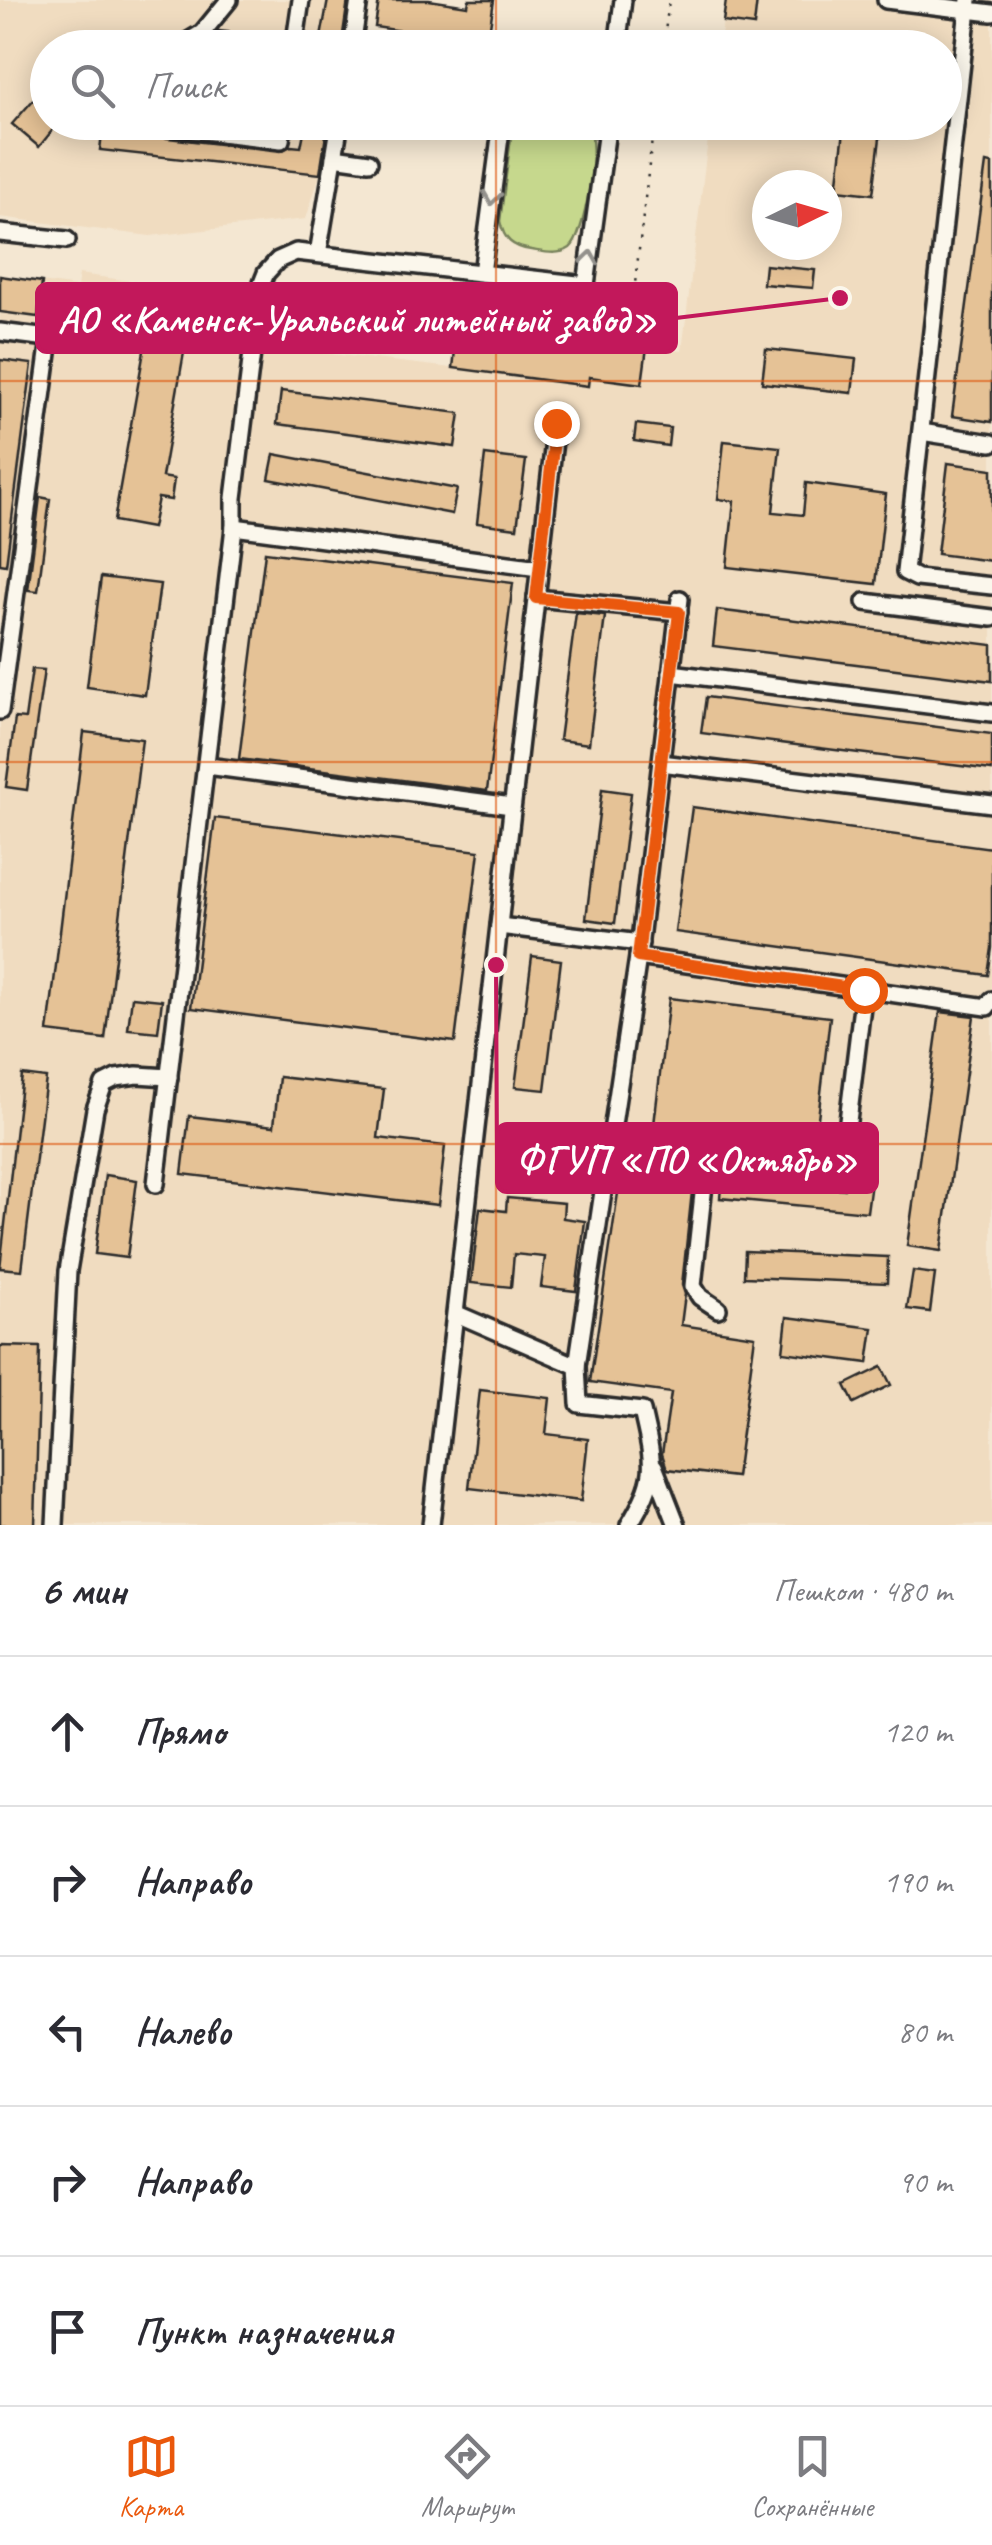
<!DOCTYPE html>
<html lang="ru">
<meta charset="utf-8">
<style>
:root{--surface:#fff;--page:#f2f2f3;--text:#2b2b33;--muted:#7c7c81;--line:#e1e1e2;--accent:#ea580c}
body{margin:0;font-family:Caveat,sans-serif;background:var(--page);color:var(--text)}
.compass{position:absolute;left:752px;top:170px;width:90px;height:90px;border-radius:50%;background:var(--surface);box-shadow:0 5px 25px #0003;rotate:85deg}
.stop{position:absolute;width:30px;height:30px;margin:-22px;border:8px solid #ea580c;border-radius:50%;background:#fff}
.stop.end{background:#ea580c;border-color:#fff;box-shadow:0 2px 10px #0008}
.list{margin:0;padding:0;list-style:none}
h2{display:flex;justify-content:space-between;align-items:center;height:130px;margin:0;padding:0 40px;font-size:42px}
h2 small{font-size:32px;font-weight:400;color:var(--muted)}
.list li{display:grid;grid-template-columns:65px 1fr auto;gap:30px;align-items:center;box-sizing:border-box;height:150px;padding:0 40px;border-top:2px solid var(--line)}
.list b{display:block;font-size:38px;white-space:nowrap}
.list em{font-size:32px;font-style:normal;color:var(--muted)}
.icon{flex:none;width:55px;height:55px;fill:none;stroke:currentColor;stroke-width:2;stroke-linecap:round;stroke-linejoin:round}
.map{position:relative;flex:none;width:992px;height:1525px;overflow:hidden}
.search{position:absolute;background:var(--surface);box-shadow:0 5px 25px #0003;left:30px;right:30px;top:30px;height:110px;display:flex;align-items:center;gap:25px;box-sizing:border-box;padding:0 35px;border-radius:55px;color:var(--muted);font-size:38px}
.sheet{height:880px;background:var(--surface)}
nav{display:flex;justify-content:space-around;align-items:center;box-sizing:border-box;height:140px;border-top:2px solid var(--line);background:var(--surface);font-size:28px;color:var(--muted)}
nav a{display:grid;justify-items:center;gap:5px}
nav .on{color:var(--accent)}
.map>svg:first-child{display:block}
.built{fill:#f0dcc0;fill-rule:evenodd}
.green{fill:#c6d88d;stroke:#78825c;stroke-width:2.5}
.building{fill:#e5c296;stroke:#2b2b2b;stroke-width:2.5}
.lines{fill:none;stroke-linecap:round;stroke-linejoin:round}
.minor-casing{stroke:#2b2b2b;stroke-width:22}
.path{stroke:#2b2b2b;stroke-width:2.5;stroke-dasharray:2.5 8;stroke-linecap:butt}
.minor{stroke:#fbf7ec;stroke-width:15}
.oneway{stroke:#93918c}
.route{stroke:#ea580c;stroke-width:12}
.grid{fill:none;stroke:#df570e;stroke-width:2.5;stroke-opacity:0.55}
.leader{fill:none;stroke:#c2185b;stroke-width:4}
.callout-dot{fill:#c2185b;stroke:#fbf7ec;stroke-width:4}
.callout{fill:#c2185b;stroke:#c2185b;stroke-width:4}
.callout-label{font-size:38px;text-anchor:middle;font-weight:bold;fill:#fff}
</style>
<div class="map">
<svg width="992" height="1525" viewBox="0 0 992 1525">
<rect width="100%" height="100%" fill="#f4e7d2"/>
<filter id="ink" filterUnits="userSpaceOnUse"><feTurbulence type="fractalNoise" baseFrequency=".01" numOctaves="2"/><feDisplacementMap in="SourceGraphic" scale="20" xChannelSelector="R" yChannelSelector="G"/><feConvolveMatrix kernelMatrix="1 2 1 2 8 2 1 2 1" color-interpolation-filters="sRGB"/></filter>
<g filter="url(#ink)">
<g class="built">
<polygon points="0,0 351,0 342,47 48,48 48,122 329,123 320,174 306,219 150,236 0,217"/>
<path d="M725 0H992V1525H0V276L77 287 79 274 285 302 280 348 452 368 457 333 590 350 593 340 682 351 710 123 944 122V48L720 47ZM767 185H827V245H767Z"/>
</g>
<path class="green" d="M522 122 579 123C581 125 589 132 590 134 599 150 584 238 570 248 558 256 544 252 531 250 512 247 504 240 500 221L511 137Z"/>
<g class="building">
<polygon points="328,0 348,0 341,48 319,48"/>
<polygon points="379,0 429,0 468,6 469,0 494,0 488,40 464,37 463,40 375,27"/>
<polygon points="726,0 757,0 754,26 723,22"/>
<polygon points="218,31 274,37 273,48 213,48"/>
<polygon points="35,98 48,108 48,122 59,122 39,147 12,124"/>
<polygon points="306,122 328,122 320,174 100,150 103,125 116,126 125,133 281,151 291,146 301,147"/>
<polygon points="845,122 882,122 873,194 837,190"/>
<polygon points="986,163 992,164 992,422 952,416"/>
<polygon points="765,265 815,270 813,288 763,284"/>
<polygon points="0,276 42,282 38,317 0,312"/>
<polygon points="154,294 193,301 190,316 200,318 196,343 186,341 162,477 174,479 171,500 158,498 152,528 114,521"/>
<polygon points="457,333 591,350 593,340 647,347 642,384 589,377 588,386 453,368"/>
<polygon points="766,349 856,359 852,393 762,383"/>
<polygon points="0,360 32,364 6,565 0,564"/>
<polygon points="281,391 460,413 455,447 277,424"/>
<polygon points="636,424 670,428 668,446 634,441"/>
<polygon points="724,441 780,447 773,512 803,515 806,483 886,494 876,584 727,567 734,501 718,499"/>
<polygon points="274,454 457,489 452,514 269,479"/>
<polygon points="485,455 526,460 517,528 477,523"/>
<polygon points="948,463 992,469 992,561 937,554"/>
<polygon points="40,497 50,499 38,591 28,590"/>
<polygon points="265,552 513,583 487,791 239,759"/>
<polygon points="101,577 160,584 145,695 87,687"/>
<polygon points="717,610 992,645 992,681 713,646"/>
<polygon points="576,613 605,616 589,744 559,740"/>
<polygon points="32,669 44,670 27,790 6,787 15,718 25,719"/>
<polygon points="706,697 992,734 992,770 701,733"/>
<polygon points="84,732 142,739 105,1039 48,1032"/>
<polygon points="602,789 631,793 615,923 586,919"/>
<polygon points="692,807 992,848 992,948 988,975 675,932"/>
<polygon points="215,818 479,851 455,1042 191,1008"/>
<polygon points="532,956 561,960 545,1090 515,1087"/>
<polygon points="132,997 162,1000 158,1032 128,1029"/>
<polygon points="669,998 830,1017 814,1152 653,1133"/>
<polygon points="940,1012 974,1016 941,1251 907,1246"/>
<polygon points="22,1075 46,1078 22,1270 0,1268"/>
<polygon points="279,1077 384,1089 378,1138 445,1146 438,1205 182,1174 189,1116 274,1126"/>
<polygon points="622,1166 694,1173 682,1285 685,1294 681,1325 755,1336 736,1477 667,1469 662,1454 671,1393 590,1382"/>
<polygon points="847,1172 872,1175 867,1212 720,1198 722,1176 844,1189"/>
<polygon points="105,1175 137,1180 127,1258 95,1254"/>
<polygon points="507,1198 564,1203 563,1218 585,1221 576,1291 541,1287 545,1257 514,1254 511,1287 471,1283 480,1208 506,1211"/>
<polygon points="745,1251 888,1257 887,1283 744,1277"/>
<polygon points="913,1271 935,1274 930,1312 907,1309"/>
<polygon points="787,1317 873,1328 868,1363 783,1352"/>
<polygon points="0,1346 40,1347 35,1525 0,1525"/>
<polygon points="882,1367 891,1385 854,1403 845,1385"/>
<polygon points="480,1390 550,1398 546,1434 588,1439 581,1501 469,1488"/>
</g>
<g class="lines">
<g class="minor-casing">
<g id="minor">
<polyline points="886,0 992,13"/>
<polyline points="969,0 905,572 917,578 992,586"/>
<polyline points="177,48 202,33 229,0"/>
<polyline points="294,48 301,0"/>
<polyline points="352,48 359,0"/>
<polyline points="617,48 623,0"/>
<polyline points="126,122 281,140 284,122"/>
<polyline points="334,157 369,162"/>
<polyline points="0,233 67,240"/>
<polyline points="318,254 340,122"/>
<polyline points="482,273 502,122"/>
<polyline points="0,332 48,338"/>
<polyline points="921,432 992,443"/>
<polyline points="234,527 539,568"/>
<polyline points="536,598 679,612"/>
<polyline points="865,602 992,618"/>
<polyline points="671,673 992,713"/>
<polyline points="0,711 53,316"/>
<polyline points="661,763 992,804"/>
<polyline points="207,766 512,806"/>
<polyline points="499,926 640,943"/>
<polyline points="638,957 987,1007 992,1000"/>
<polyline points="608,1149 817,1169 835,1167 844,1154 864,990"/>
<polyline points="707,1157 693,1286 700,1297 718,1309"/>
<polyline points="156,1184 234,527 234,498 260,288 266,273 278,260 296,252 586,285 608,122"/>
<path d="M457 1314 577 1366 579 1404 642 1411C654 1464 659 1476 629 1525"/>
<polyline points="577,1366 638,957 680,599"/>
<polyline points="654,1466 677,1525"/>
<polyline points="55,1525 68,1271 95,1109 104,1084 116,1078 137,1075 169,1077"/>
<polyline points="431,1525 556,423"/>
</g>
</g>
<g class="path">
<polyline points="663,48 669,0"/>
<polyline points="634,292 654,122"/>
</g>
<use href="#minor" class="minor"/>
</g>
<defs><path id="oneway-chevron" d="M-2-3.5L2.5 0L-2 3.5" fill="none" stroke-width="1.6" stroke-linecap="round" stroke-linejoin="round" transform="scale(2.5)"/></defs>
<g class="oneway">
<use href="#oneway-chevron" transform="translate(492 198) rotate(98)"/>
<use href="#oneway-chevron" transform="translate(590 258) rotate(-82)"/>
</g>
</g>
<g class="lines" filter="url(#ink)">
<polyline class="route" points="556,423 536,598 679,612 638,957 864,990"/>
</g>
<path class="grid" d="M496 0V48M496 122V1525M0 381H992M0 762H992M0 1144H992"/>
<path class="leader" d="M840 298L676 318M496 965L497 1158"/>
<g class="callout-dot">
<circle cx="840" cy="298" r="10"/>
<circle cx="496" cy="965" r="10"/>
</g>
<g class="callout">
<rect x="37" y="284" width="639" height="68" rx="10"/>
<rect x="497" y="1124" width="380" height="68" rx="10"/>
</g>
<g class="callout-label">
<text x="357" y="332">АО «Каменск-Уральский литейный завод»</text>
<text x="687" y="1172">ФГУП «ПО «Октябрь»</text>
</g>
</svg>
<svg class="compass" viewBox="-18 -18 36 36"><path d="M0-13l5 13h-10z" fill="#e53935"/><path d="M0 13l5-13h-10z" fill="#7c7c81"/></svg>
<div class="stop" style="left:864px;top:990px"></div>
<div class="stop end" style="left:556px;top:423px"></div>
<div class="search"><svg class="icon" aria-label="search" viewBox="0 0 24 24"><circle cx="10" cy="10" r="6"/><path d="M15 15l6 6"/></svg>Поиск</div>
</div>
<section class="sheet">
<h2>6 мин<small>Пешком · 480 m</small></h2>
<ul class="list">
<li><svg class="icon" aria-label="ahead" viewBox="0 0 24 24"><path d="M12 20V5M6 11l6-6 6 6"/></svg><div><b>Прямо</b></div><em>120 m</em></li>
<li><svg class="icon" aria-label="right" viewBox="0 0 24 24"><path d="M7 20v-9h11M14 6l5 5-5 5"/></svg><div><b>Направо</b></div><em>190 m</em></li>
<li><svg class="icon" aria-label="left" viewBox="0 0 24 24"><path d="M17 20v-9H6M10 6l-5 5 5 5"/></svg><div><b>Налево</b></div><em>80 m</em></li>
<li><svg class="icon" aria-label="right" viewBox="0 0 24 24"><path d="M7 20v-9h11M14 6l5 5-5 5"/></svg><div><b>Направо</b></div><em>90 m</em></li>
<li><svg class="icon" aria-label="arrive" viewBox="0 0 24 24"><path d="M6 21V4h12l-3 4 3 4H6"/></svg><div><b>Пункт назначения</b></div></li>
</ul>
</section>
<nav>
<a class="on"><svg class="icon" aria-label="map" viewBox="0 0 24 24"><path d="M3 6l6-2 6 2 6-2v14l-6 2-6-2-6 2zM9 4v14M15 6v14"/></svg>Карта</a>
<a><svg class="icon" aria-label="directions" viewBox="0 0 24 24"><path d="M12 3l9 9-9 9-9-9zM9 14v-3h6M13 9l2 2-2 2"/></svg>Маршрут</a>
<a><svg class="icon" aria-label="saved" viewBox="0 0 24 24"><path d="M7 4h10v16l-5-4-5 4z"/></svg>Сохранённые</a>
</nav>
